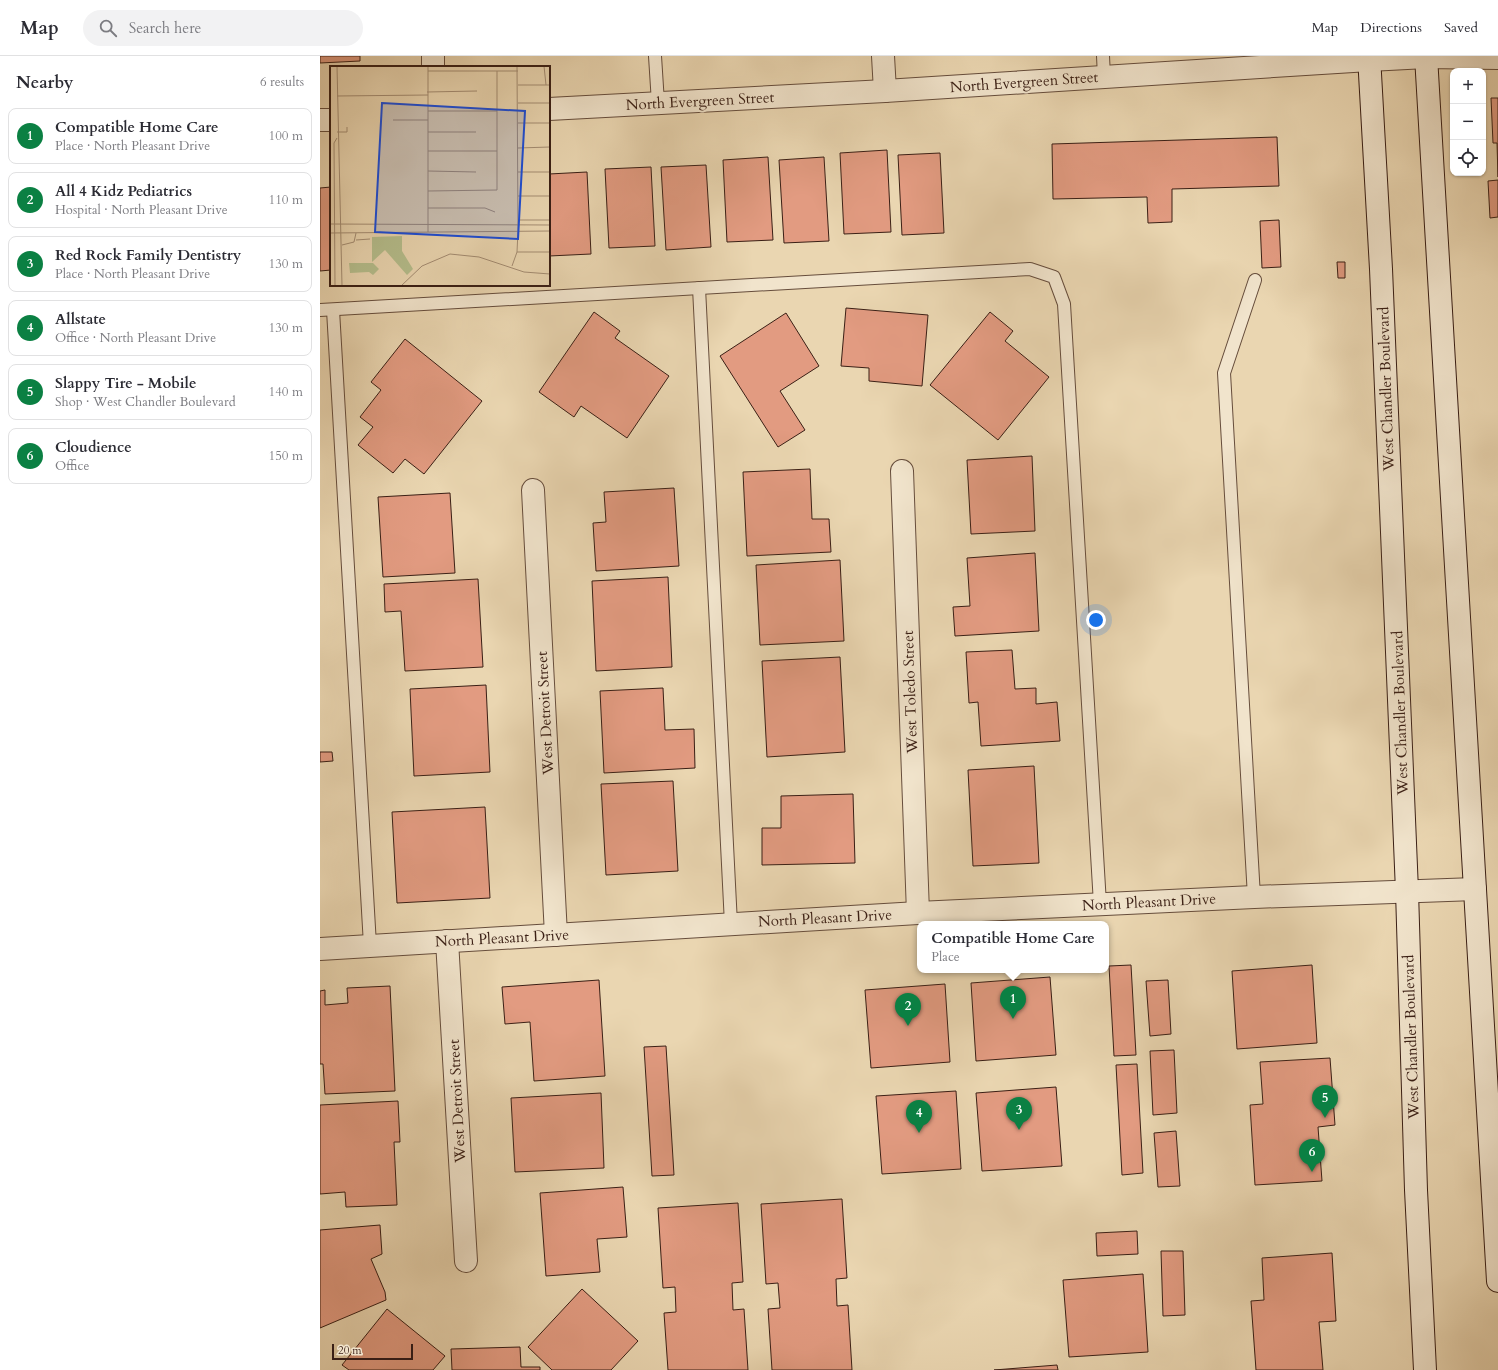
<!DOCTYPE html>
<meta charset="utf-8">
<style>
:root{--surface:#fff;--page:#f2f2f3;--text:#2b2b33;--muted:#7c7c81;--line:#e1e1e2;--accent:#0b8043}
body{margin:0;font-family:Cardo,serif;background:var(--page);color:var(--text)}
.controls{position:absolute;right:12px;top:12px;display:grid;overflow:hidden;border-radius:8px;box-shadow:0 1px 3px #0004}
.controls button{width:36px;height:36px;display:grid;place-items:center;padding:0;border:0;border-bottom:1px solid var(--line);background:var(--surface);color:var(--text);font:20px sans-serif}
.scale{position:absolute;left:12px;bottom:10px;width:81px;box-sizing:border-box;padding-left:4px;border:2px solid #3a1f15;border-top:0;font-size:11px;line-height:14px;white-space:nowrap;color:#3a1f15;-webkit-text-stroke:3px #f1e4cc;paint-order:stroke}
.you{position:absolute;left:776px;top:564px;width:14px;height:14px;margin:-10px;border:3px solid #fff;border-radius:50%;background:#1a73e8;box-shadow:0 0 0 6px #1a73e833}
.badge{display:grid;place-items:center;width:26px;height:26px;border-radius:50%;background:var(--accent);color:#fff;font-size:13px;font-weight:700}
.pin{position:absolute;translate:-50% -33px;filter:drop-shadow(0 1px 2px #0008)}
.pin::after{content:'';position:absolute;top:21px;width:14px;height:12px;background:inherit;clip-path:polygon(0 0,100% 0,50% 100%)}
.popup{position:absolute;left:597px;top:865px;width:192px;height:52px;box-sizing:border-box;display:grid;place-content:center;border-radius:8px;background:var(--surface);filter:drop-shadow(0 1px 3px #0005);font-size:13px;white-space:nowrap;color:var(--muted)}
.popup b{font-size:15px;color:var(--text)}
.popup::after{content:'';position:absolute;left:50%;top:100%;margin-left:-8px;border:8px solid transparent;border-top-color:var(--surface)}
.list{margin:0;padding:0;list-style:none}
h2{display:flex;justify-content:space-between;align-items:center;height:52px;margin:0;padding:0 16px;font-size:17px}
h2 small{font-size:13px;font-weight:400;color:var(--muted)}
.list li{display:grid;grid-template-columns:26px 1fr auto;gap:12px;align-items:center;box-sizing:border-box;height:56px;margin:0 8px 8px;padding:0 8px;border:1px solid var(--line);border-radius:8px}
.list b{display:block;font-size:15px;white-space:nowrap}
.list p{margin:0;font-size:13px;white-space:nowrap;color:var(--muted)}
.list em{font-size:13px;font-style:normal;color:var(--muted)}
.icon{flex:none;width:22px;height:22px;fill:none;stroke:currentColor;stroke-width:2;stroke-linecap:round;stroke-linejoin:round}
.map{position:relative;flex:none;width:1178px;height:1314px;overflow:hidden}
header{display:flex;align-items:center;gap:24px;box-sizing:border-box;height:56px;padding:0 20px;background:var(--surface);border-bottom:1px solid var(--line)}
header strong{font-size:19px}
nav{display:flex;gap:22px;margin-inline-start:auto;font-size:14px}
.search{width:280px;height:36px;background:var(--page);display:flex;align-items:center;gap:10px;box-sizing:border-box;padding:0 14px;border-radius:22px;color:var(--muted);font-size:15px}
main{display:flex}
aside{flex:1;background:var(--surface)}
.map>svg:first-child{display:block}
.building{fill:#e29b81;stroke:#3a1f15}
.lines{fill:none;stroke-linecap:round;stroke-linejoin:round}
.lane-casing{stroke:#664d3c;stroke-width:14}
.street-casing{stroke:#664d3c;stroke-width:24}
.secondary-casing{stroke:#3a1f15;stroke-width:24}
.lane{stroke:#f1e4cc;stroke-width:12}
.street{stroke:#f1e4cc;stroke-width:22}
.secondary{stroke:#f1e4cc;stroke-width:22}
.labels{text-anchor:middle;stroke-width:4;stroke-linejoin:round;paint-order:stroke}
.street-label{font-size:15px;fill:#3a1f15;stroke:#f1e4cc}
.inset-road{fill:none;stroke:#a48d73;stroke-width:1}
.view{fill:#1d4ed8;fill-opacity:0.15;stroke:#1d4ed8;stroke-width:2}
.inset-edge{fill:none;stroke:#3a1f15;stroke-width:2}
</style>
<header>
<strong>Map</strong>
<div class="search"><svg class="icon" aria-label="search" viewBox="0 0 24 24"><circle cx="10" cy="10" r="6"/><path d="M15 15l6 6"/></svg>Search here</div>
<nav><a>Map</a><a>Directions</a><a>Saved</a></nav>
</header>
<main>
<aside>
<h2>Nearby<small>6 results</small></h2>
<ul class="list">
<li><span class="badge">1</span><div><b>Compatible Home Care</b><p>Place · North Pleasant Drive</p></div><em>100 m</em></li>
<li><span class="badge">2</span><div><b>All 4 Kidz Pediatrics</b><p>Hospital · North Pleasant Drive</p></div><em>110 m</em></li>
<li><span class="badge">3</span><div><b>Red Rock Family Dentistry</b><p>Place · North Pleasant Drive</p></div><em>130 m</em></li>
<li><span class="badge">4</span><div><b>Allstate</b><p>Office · North Pleasant Drive</p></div><em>130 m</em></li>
<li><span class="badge">5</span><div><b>Slappy Tire - Mobile</b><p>Shop · West Chandler Boulevard</p></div><em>140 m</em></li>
<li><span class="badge">6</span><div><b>Cloudience</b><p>Office</p></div><em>150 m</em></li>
</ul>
</aside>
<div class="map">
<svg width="1178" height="1314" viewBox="0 0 1178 1314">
<rect width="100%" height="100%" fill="#ead6b1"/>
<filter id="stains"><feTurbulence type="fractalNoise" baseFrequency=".005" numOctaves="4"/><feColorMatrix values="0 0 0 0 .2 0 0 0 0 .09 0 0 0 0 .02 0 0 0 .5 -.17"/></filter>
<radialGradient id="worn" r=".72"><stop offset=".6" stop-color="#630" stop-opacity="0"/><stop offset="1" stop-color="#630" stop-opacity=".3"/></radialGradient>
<g class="building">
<polygon points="0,0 40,0 40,5 0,7"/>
<polygon points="1171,42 1178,42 1178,121 1177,87 1173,87"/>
<polygon points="957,81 959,130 852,133 852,166 828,167 827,141 733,143 732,88"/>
<polygon points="567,94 571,176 524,178 520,97"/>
<polygon points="620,97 624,177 582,179 578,99"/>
<polygon points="448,101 453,184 407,186 403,104"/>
<polygon points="504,101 509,185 464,187 459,104"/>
<polygon points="386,109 391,191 346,194 341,111"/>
<polygon points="331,111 335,190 289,192 285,113"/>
<polygon points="267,116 271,198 229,200 229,118"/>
<polygon points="1178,124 1178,161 1170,162 1168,125"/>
<polygon points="11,131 11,214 0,215 0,132"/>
<polygon points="959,164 961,211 942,212 940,165"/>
<polygon points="1017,206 1025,206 1025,222 1018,222"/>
<polygon points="526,252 608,259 602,330 549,325 549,312 521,310"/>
<polygon points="274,256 300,275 295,282 349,320 307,382 261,350 254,361 219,336"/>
<polygon points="670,256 693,275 685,285 729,321 678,384 610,329"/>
<polygon points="466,257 499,310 460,335 485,374 458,391 400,300"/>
<polygon points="85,283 162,345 104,418 85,403 73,417 38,389 53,371 40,361 61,334 51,326"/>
<polygon points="712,400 715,475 651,478 647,404"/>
<polygon points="490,413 492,463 509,463 511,496 427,500 423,416"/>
<polygon points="354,432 359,510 276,515 273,467 286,466 284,436"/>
<polygon points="130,437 135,517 63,521 58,441"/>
<polygon points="715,497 719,575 635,580 633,551 650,550 647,502"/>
<polygon points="520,504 524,585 440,589 436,509"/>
<polygon points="348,521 352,611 276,615 272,525"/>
<polygon points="158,523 163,611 85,615 81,555 65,556 64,528"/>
<polygon points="692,594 695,633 716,632 716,648 737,646 740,685 661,690 658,646 649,647 646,596"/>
<polygon points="520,601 525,696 447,701 442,605"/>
<polygon points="166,629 170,716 94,720 90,633"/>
<polygon points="343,632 345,674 374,673 375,712 284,717 280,635"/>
<polygon points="0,696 12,696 13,705 0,706"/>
<polygon points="714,710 719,807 653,810 648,714"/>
<polygon points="353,725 358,815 286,819 281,728"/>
<polygon points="533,738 535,807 442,809 442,772 461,772 461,740"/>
<polygon points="165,751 170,842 77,847 72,756"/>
<polygon points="811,909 816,999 794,1000 789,910"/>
<polygon points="992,909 997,987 917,993 912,915"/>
<polygon points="730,921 736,999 656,1005 651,927"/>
<polygon points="279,924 285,1020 214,1025 210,966 185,968 182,931"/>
<polygon points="848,924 851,978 830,980 826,925"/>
<polygon points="625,928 630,1006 551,1012 545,934"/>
<polygon points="70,930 75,1035 5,1038 3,1008 0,1008 0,935 5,934 5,949 28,947 27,932"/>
<polygon points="346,990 354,1119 332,1120 324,991"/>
<polygon points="854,994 857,1057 833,1059 830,995"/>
<polygon points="1010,1002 1015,1069 998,1071 1002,1125 935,1129 930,1049 943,1048 940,1006"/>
<polygon points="817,1008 823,1117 802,1119 796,1009"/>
<polygon points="736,1031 742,1110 662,1115 656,1037"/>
<polygon points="636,1035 641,1113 562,1118 556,1040"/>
<polygon points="281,1037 284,1112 195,1116 191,1042"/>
<polygon points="78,1045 80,1086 74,1086 77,1149 26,1151 25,1136 0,1138 0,1049"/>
<polygon points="856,1075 860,1130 838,1131 834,1077"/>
<polygon points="303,1131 307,1181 277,1183 280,1216 226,1220 220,1137"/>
<polygon points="522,1143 527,1222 516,1223 517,1250 528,1249 532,1314 452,1314 448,1253 460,1252 458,1227 446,1228 441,1148"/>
<polygon points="418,1147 423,1226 412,1227 413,1254 424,1253 428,1314 348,1314 344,1257 356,1256 355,1231 343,1232 338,1152"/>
<polygon points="60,1169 62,1198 51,1203 65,1236 66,1244 0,1272 0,1174"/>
<polygon points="817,1175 818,1198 777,1200 776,1177"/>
<polygon points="841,1195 863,1195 865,1259 843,1260"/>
<polygon points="1012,1197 1016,1265 999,1266 1003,1314 936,1314 931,1245 944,1244 942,1202"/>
<polygon points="823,1218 828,1296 749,1301 743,1224"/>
<polygon points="262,1233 318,1285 291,1314 232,1314 208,1291"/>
<polygon points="67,1253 125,1300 113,1314 29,1314 22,1309"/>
<polygon points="200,1291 201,1311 220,1311 220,1314 132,1314 131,1293"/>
<polygon points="737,1309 738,1314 674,1314"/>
</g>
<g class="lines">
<g class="lane-casing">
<g id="lane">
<polyline points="335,0 338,47"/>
<polyline points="783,0 784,21"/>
<polyline points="379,232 411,868"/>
<polyline points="0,254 710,213 734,221 744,248 780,848"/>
<polyline points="13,254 50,889"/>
<polyline points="934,841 904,317 935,224"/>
</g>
</g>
<g class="street-casing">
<g id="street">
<polyline points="113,0 113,11"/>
<polyline points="563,0 565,35"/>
<polyline points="229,53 565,35 1049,4 1106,1 1178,2"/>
<polyline points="0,64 11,64"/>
<polyline points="582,415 598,857"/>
<polyline points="213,434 236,879"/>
<polyline points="127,885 146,1205"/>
<polyline points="0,893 598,857 934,841 1155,833"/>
</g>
</g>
<g class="secondary-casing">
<g id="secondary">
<polyline points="1049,0 1061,213 1087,835 1096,1134 1105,1314"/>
<polyline points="1106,0 1178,1225"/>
</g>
</g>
<use href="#lane" class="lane"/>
<use href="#street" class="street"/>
<use href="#secondary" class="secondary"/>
</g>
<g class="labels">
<g class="street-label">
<text transform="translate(704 26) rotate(-4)" y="5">North Evergreen Street</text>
<text transform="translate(380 45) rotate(-3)" y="5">North Evergreen Street</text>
<text transform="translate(1066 333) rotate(-92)" y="5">West Chandler Boulevard</text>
<text transform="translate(590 636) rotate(-92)" y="5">West Toledo Street</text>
<text transform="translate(225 657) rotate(-93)" y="5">West Detroit Street</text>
<text transform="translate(1080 657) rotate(-92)" y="5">West Chandler Boulevard</text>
<text transform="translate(829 846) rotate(-3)" y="5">North Pleasant Drive</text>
<text transform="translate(505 862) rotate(-3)" y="5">North Pleasant Drive</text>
<text transform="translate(182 882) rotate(-3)" y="5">North Pleasant Drive</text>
<text transform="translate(1091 981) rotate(-92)" y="5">West Chandler Boulevard</text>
<text transform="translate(137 1045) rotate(-93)" y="5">West Detroit Street</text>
</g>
</g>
<g transform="translate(10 10)">
<rect width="220" height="220" fill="#ead6b1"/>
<path d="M72 170V185L83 203 77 209 55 184 42 196V171ZM19 197H43L49 203 43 209 39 206 20 207Z" fill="#b5be8d"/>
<path class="inset-road" d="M7 0 12 220M214 0 216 19M98 5H188M188 19H220M97 26 147 25M7 30 98 29M188 37H220M98 45H167M63 54H98M188 57H220M7 66H17V61M98 66H146M188 82 220 81M98 85H167M98 105 146 106M188 106H220M98 125 167 124V5M188 130H220M98 142H155L165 146M188 154H220M0 158 220 159M98 166V0M0 167 220 165M26 174 40 173M12 179 24 176 26 167M187 186H220M182 200 187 186 188 165 187 0M5 220 4 77 7 72M71 220 92 200 120 188 149 191 194 206 220 208"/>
<path class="view" d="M52 37 195 45 188 173 45 166Z"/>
<rect width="220" height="220" class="inset-edge"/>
</g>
<rect width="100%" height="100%" filter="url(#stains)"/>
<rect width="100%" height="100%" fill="url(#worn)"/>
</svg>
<div class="controls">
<button>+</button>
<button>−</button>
<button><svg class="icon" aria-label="locate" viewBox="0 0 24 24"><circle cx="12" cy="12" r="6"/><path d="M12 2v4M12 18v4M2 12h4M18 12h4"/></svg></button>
</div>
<div class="scale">20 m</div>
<div class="you"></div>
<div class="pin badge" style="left:693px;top:963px">1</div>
<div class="popup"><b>Compatible Home Care</b>Place</div>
<div class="pin badge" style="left:588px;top:970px">2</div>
<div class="pin badge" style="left:699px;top:1074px">3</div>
<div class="pin badge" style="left:599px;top:1077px">4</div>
<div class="pin badge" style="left:1005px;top:1062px">5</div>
<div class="pin badge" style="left:992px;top:1116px">6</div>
</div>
</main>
